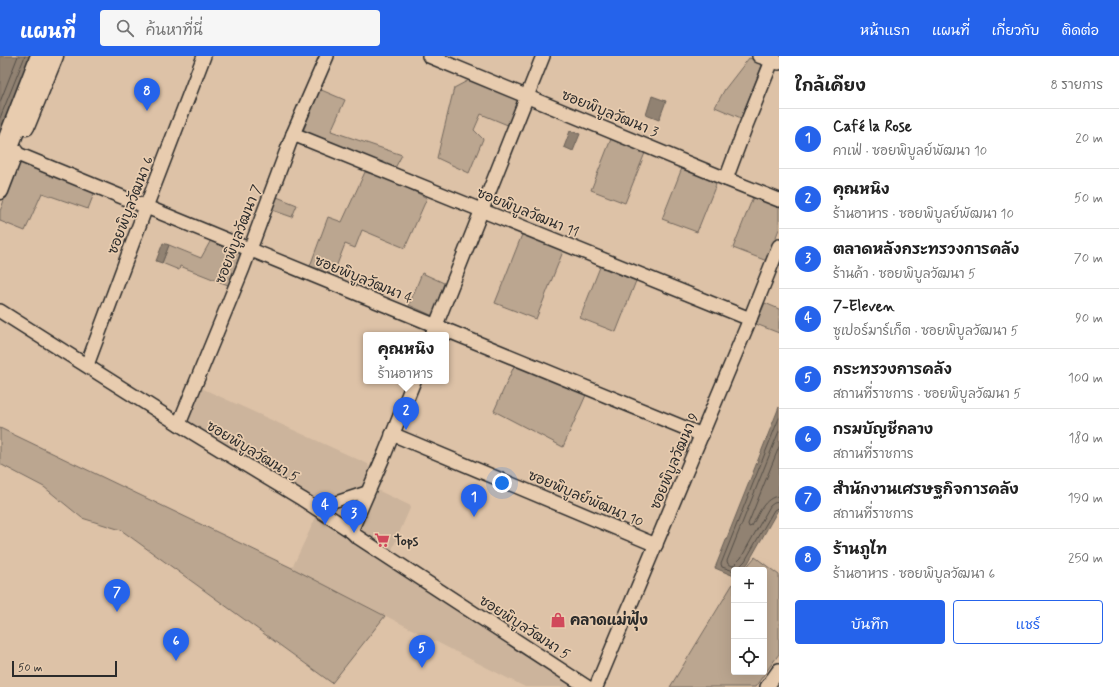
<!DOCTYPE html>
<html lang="th">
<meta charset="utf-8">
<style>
:root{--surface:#fff;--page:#f6f6f6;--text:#222;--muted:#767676;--line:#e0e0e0;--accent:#2563eb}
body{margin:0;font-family:Mynerve,"Playpen Sans Thai",sans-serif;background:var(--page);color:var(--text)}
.controls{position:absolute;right:12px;bottom:12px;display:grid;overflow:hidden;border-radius:4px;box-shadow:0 4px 16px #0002}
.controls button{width:36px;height:36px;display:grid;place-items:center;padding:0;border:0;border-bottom:1px solid var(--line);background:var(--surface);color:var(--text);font:20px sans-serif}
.scale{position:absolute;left:12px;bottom:10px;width:105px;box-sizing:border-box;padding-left:4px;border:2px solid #2b2b2b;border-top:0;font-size:11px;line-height:14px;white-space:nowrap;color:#2b2b2b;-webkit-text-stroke:3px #e8ccaf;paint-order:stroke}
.you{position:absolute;left:502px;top:427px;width:14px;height:14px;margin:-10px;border:3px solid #fff;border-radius:50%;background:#1a73e8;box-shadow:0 0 0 6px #1a73e833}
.badge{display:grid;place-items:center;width:26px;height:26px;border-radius:50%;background:var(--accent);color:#fff;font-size:13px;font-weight:700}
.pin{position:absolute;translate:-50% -33px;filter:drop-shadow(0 1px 2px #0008)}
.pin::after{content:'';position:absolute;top:21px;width:14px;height:12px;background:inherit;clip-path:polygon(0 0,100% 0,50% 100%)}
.popup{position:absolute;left:363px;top:276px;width:86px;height:52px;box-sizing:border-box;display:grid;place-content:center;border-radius:4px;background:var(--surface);filter:drop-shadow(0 1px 3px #0005);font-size:13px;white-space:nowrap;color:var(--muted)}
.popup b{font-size:15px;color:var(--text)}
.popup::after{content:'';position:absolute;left:50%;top:100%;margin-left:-8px;border:8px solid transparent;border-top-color:var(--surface)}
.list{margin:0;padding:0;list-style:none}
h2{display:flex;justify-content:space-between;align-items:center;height:52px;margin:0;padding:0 16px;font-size:17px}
h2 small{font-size:13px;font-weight:400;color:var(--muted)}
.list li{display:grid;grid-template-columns:26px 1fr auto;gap:12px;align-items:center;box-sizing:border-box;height:60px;padding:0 16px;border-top:1px solid var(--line)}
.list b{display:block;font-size:15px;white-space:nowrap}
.list p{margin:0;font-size:13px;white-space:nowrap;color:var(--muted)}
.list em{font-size:13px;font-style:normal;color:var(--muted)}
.actions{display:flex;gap:8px;padding:12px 16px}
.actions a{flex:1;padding:9px 0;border:1px solid var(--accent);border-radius:4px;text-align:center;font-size:14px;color:var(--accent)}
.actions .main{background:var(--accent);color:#fff}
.icon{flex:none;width:22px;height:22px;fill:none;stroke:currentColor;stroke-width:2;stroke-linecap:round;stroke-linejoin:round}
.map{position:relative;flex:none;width:779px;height:631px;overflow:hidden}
header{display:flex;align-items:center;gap:24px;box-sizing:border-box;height:56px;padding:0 20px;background:var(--accent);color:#fff}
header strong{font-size:19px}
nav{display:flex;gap:22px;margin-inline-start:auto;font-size:14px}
.search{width:280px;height:36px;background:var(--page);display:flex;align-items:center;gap:10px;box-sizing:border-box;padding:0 14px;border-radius:4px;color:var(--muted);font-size:15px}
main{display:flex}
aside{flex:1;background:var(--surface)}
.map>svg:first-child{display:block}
.built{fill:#ccb49c}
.green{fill:#bba690;stroke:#73685e}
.water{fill:#918272;stroke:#685f56}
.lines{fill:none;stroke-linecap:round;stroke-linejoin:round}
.shore{stroke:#544e47;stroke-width:1}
.pedestrian-casing{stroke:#2b2b2b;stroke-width:13}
.minor-casing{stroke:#2b2b2b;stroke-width:16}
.tertiary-casing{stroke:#2b2b2b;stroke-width:19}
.motorway-casing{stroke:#2b2b2b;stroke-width:25}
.pedestrian{stroke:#e8ccaf;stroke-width:10}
.minor{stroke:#e8ccaf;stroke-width:13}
.tertiary{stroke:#e8ccaf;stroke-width:16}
.motorway{stroke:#e8ccaf;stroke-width:22}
.labels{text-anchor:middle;stroke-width:3.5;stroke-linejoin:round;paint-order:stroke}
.street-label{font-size:14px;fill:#2b2b2b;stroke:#e8ccaf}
.poi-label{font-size:14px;font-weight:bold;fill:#2b2b2b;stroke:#e8ccaf;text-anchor:start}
</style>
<header>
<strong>แผนที่</strong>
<div class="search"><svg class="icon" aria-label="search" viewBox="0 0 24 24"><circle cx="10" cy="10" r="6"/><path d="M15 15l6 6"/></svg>ค้นหาที่นี่</div>
<nav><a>หน้าแรก</a><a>แผนที่</a><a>เกี่ยวกับ</a><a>ติดต่อ</a></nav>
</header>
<main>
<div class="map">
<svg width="779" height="631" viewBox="0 0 779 631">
<rect width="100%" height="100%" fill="#ddc2a7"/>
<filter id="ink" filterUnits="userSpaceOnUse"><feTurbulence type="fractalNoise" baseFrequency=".025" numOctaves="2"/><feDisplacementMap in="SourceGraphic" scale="8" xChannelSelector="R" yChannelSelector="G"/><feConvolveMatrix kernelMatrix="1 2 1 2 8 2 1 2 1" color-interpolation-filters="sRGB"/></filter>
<g filter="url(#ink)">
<polygon class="built" points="199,331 368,408 375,433 411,450 391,496 592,631 525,631 292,512 317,459 186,366"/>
<g class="green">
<polygon points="749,2 763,7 741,62 715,51 725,33"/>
<polygon points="471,23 520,45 510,70 481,58 474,74 483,83 469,117 437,102 454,32"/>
<polygon points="319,33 345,44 331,75 402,99 395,112 303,76"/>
<polygon points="611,83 645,97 625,147 591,134"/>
<polygon points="19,104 95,135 88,153 42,137 25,175 0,165 0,155"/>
<polygon points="682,112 717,126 697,176 662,163"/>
<polygon points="365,116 390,123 427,142 405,192 362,174 355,192 345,188 333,219 310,210 328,161 342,166"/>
<polygon points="277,141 297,149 292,161 272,154"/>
<polygon points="753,141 779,151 779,173 767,205 733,192"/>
<polygon points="523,176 564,193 536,263 495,247"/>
<polygon points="211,184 240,196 240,199 228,229 180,210 179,214 162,207 169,189 201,202"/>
<polygon points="600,211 636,225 616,276 580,262"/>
<polygon points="422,217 444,227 433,260 409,249"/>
<polygon points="765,247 779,253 779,277 756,268"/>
<polygon points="515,308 586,339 563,391 494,355"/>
<polygon points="0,372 292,512 385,560 332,627 121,474 82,462 44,431 0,408"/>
<polygon points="755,501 779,519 779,598 755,631 670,631 734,526 734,616 764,616 764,514 744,514"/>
</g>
<g class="water">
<polygon points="0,0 34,0 0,87"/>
<polygon points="652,40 666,45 659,64 646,59"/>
<polygon points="570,75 580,78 573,95 564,91"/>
<polygon points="163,187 169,189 162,207 156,205"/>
<polygon points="779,351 779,452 748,507 742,514 734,514 734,520 715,512"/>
</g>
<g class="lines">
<g class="shore">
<polyline points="0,46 18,0"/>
<polyline points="0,62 25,0"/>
<polyline points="779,375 727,505 728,508 733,510 741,502 770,450 774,447 779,446"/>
<path d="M779 391 748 468 749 471 752 470C758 459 764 441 779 440"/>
<polyline points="740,514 740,510 745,505 774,454 779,451"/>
<polyline points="734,515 722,511 721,508 779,362"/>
</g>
<g class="pedestrian-casing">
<polyline id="pedestrian" points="316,452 368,435"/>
</g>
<g class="minor-casing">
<g id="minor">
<polyline points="429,0 726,123 779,144"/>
<polyline points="759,0 779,7"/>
<polyline points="293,78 750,263"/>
<polyline points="15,97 702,379"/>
<polyline points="726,123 745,72 774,0"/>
<polyline points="0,255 185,372 302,443 351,475 356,480 587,631"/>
<polyline points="432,279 543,0"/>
<polyline points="87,309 146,151 204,0"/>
<polyline points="179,368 243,212 293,78 327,0"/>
<polyline points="392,378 656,489"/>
<polyline points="351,475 385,397 414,325"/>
<polyline points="596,631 750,263 779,190"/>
<polyline points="767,631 779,614"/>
</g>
</g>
<g class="tertiary-casing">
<g id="tertiary">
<polyline points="26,71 55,0"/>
<polyline points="0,135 15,96"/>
</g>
</g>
<g class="motorway-casing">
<polyline id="motorway" points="0,108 42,0"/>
</g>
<use href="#pedestrian" class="pedestrian"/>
<use href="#minor" class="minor"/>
<use href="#tertiary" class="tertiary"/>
<use href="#motorway" class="motorway"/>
</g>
</g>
<defs>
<g id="supermarket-bare" transform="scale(1.2)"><path d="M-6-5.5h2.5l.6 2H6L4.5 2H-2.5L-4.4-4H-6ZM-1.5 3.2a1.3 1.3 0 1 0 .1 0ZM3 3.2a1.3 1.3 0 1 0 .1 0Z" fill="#d1495b" stroke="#e8ccaf" stroke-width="2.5" paint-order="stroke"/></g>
<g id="shop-bare" transform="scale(1.2)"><path d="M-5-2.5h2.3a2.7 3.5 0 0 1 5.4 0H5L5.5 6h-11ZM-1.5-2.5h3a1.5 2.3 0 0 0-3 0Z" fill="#d1495b" stroke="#e8ccaf" stroke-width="2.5" paint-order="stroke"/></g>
</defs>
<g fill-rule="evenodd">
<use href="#supermarket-bare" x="382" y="484"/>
<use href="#shop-bare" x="558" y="564"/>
</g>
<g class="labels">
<g class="street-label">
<text transform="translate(610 57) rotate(22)" y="5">ซอยพิบูลวัฒนา 3</text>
<text transform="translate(130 149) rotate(-69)" y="5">ซอยพิบูลวัฒนา 6</text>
<text transform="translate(528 156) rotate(22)" y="5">ซอยพิบูลวัฒนา 11</text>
<text transform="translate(238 178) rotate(-69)" y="5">ซอยพิบูลวัฒนา 7</text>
<text transform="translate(364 223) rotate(22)" y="5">ซอยพิบูลวัฒนา 4</text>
<text transform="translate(253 395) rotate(31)" y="5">ซอยพิบูลวัฒนา 5</text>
<text transform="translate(674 405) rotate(-67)" y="5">ซอยพิบูลวัฒนา 9</text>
<text transform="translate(586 442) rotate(23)" y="5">ซอยพิบูลย์พัฒนา 10</text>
<text transform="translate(525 571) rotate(33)" y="5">ซอยพิบูลวัฒนา 5</text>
</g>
<g class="poi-label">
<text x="394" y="489">Tops</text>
<text x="570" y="569">คลาดแม่ฟุ้ง</text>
</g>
</g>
</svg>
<div class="controls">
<button>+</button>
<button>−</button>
<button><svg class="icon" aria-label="locate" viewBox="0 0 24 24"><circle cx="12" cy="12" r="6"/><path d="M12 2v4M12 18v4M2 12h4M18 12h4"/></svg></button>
</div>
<div class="scale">50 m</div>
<div class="you"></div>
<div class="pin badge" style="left:474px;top:461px">1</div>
<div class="pin badge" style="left:406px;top:374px">2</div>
<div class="popup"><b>คุณหนิง</b>ร้านอาหาร</div>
<div class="pin badge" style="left:354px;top:477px">3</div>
<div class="pin badge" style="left:325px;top:469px">4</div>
<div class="pin badge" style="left:422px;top:612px">5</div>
<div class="pin badge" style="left:176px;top:605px">6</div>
<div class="pin badge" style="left:117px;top:556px">7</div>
<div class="pin badge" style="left:147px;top:55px">8</div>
</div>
<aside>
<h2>ใกล้เคียง<small>8 รายการ</small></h2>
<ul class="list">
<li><span class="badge">1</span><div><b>Café la Rose</b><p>คาเฟ่ · ซอยพิบูลย์พัฒนา 10</p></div><em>20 m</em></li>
<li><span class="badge">2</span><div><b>คุณหนิง</b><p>ร้านอาหาร · ซอยพิบูลย์พัฒนา 10</p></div><em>50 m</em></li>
<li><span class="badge">3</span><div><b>ตลาดหลังกระทรวงการคลัง</b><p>ร้านค้า · ซอยพิบูลวัฒนา 5</p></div><em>70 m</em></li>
<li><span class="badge">4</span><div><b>7-Eleven</b><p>ซูเปอร์มาร์เก็ต · ซอยพิบูลวัฒนา 5</p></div><em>90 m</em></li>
<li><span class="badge">5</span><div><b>กระทรวงการคลัง</b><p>สถานที่ราชการ · ซอยพิบูลวัฒนา 5</p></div><em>100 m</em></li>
<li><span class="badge">6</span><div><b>กรมบัญชีกลาง</b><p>สถานที่ราชการ</p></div><em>180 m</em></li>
<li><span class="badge">7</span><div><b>สำนักงานเศรษฐกิจการคลัง</b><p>สถานที่ราชการ</p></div><em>190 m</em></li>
<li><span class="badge">8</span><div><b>ร้านภูไท</b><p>ร้านอาหาร · ซอยพิบูลวัฒนา 6</p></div><em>250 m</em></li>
</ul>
<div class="actions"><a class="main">บันทึก</a><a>แชร์</a></div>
</aside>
</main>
